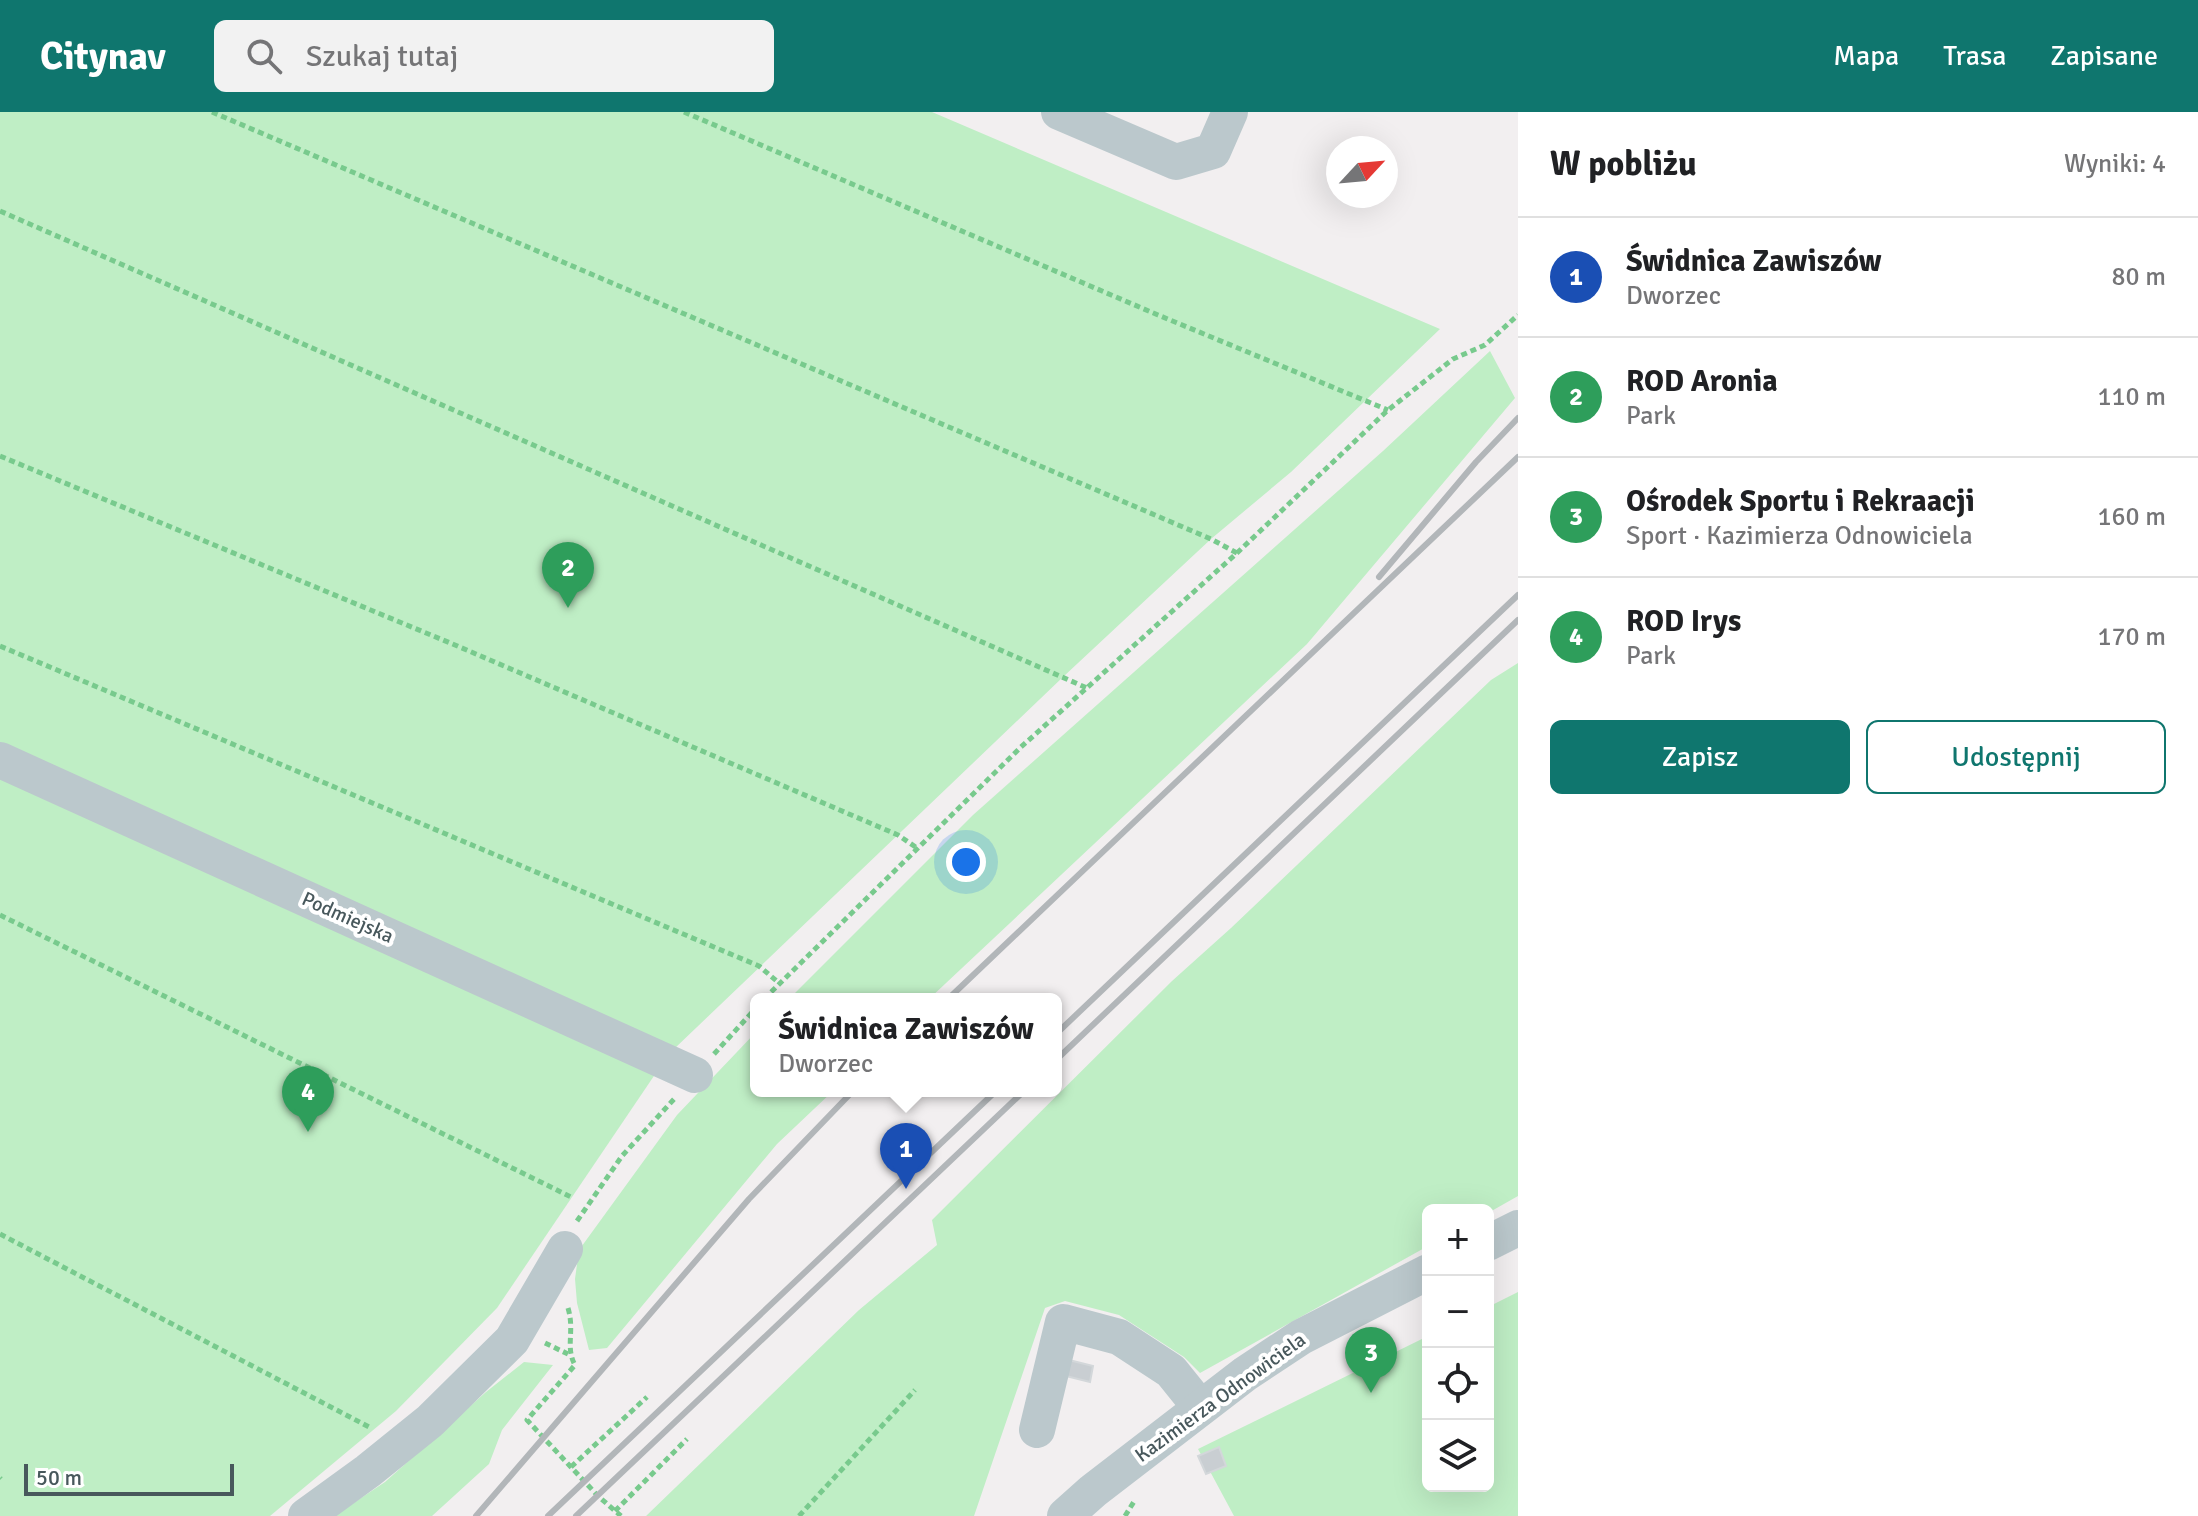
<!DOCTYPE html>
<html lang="pl">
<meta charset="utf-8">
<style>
:root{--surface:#fff;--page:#f2f2f2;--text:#202124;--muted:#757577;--line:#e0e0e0;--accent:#0f766e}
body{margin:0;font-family:Signika,sans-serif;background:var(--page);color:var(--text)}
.controls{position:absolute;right:24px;bottom:24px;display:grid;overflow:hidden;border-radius:12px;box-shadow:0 8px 32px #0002}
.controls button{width:72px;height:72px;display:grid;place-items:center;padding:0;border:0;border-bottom:2px solid var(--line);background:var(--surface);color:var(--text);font:40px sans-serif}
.compass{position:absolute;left:1326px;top:24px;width:72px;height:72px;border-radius:50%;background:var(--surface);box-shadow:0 8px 32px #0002;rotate:64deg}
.scale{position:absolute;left:24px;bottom:20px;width:210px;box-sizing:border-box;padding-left:8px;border:4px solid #48585c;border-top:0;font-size:22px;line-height:28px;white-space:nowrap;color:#48585c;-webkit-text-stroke:6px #fff;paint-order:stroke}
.you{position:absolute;left:966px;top:750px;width:28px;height:28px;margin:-20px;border:6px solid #fff;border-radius:50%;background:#1a73e8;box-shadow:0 0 0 12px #1a73e833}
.badge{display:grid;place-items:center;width:52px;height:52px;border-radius:50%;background:var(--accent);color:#fff;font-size:26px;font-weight:700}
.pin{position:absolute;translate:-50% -66px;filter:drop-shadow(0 2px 4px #0008)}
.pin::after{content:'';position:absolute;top:42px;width:28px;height:24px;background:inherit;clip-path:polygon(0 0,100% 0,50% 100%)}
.popup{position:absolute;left:750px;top:881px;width:312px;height:104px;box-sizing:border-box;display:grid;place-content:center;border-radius:12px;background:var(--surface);filter:drop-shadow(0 2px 6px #0005);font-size:26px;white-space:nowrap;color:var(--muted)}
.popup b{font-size:30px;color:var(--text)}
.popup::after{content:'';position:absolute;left:50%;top:100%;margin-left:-16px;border:16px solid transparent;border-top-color:var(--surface)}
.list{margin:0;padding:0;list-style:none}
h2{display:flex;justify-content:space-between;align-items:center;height:104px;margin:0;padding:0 32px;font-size:34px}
h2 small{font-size:26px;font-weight:400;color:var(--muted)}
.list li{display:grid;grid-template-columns:52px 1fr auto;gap:24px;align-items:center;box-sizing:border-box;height:120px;padding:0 32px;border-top:2px solid var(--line)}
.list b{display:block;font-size:30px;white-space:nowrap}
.list p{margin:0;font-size:26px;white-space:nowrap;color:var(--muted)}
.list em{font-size:26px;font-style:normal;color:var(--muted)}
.actions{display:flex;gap:16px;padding:24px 32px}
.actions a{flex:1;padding:18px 0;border:2px solid var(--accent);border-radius:12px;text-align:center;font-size:28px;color:var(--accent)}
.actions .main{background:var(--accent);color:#fff}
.icon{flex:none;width:44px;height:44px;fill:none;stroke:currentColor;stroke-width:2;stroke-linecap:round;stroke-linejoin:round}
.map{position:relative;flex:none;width:1518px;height:1404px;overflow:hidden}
header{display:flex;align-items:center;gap:48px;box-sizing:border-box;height:112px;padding:0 40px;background:var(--accent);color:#fff}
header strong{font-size:38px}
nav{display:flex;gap:44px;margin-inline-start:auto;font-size:28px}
.search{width:560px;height:72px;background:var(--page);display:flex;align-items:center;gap:20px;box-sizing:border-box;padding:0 28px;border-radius:12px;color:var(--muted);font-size:30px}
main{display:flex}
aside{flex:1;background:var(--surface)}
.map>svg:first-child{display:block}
.green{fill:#bfeec5}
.building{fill:#c9ced2;stroke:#d3d7da;stroke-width:2}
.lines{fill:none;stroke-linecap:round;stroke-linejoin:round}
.path{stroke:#78ca8d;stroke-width:5;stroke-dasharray:6 4;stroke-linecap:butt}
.minor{stroke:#bbc8cc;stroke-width:36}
.rail{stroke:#b2b6b9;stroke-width:6}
.labels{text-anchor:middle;stroke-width:8;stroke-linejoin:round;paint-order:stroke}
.street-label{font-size:20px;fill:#48585c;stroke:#fff}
</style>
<header>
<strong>Citynav</strong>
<div class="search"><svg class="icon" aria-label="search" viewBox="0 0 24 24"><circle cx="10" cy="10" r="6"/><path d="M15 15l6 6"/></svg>Szukaj tutaj</div>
<nav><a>Mapa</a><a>Trasa</a><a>Zapisane</a></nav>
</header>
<main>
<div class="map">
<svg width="1518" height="1404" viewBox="0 0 1518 1404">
<rect width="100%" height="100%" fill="#f2eff0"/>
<g class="green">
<polygon points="0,0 932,0 1440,217 1291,360 1211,427 1063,565 674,937 0,636"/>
<polygon points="1490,239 1515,286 1307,532 929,887 789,887 973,703 1383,339"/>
<polygon points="1518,551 1518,1084 1488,1101 1488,1098 1428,1098 1428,1134 1200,1261 1184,1245 1119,1203 1065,1189 1045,1196 974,1404 646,1404 859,1198 937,1133 932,1108 1172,869 1231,816 1491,568"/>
<polygon points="0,662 660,955 497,1196 396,1299 270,1404 0,1404"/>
<polygon points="756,920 756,979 833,979 777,1032 607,1236 589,1238 577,1191 575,1167 579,1138 677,1003"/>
<polygon points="1518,1180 1518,1404 1234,1404 1198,1337 1428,1224 1428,1374 1488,1374 1488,1195"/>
<polygon points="524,1250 553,1253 502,1318 489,1352 432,1404 334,1404 385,1370 486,1280"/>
</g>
<g class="building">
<polygon points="1069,1248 1093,1254 1090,1270 1066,1264"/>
<polygon points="1219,1335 1226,1354 1206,1362 1198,1344"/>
</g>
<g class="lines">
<g class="path">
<polyline points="212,0 1211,427 1237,441"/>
<polyline points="684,0 1158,203 1388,298"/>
<polyline points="0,99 1087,576"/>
<polyline points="0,344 455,533 898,723 917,736"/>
<polyline points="0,534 759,854 779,871"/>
<polyline points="0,803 571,1085"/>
<polyline points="764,887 1021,635 1237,441 1388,298 1453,247 1485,233 1518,203"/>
<polyline points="714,942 756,896"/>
<polyline points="577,1109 622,1044 675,986"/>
<polyline points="0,1122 371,1316"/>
<path d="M568 1196C575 1219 565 1235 575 1253L527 1308 598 1384 621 1404"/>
<polyline points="545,1231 568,1242"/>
<polyline points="571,1355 647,1285"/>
<polyline points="0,1366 1,1367"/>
<polyline points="615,1399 687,1327"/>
<polyline points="799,1404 915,1278"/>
<polyline points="1125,1404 1135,1388"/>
</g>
<g class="minor">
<polyline points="1059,0 1176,50 1213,39 1230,0"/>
<polyline points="0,648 695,963"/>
<polyline points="1488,1131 1518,1116"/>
<polyline points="1037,1318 1063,1210 1119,1225 1171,1259 1200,1295"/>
<polyline points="306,1404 368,1359 430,1309 512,1228 565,1137"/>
<polyline points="1065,1404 1093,1379 1245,1262 1301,1225 1428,1160"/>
</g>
<g class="rail">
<polyline points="1379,465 1476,350 1518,306"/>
<polyline points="948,887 1518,345"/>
<polyline points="1056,922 1518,483"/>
<polyline points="1056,948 1518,508"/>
<polyline points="476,1404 749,1087 853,979"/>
<polyline points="548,1404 996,979"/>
<polyline points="576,1404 1024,979"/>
</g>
</g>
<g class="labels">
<g class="street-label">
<text transform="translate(348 805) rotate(24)" y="7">Podmiejska</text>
<text transform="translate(1220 1285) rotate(-36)" y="7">Kazimierza Odnowiciela</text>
</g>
</g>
</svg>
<div class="controls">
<button>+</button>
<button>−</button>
<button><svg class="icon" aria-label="locate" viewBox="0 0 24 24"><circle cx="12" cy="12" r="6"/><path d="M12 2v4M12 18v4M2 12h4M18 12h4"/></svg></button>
<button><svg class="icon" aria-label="layers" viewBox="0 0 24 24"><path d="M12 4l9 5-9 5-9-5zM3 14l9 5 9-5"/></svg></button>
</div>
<svg class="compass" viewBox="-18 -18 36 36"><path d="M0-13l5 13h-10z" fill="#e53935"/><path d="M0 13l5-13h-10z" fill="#757577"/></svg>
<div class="scale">50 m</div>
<div class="you"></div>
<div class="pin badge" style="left:906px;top:1077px;background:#1a4fb4">1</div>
<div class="popup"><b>Świdnica Zawiszów</b>Dworzec</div>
<div class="pin badge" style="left:568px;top:496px;background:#2e9e5b">2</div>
<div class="pin badge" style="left:1371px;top:1281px;background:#2e9e5b">3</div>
<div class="pin badge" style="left:308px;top:1020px;background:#2e9e5b">4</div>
</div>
<aside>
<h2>W pobliżu<small>Wyniki: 4</small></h2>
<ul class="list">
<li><span class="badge" style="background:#1a4fb4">1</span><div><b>Świdnica Zawiszów</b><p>Dworzec</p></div><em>80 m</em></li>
<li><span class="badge" style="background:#2e9e5b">2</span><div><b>ROD Aronia</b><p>Park</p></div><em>110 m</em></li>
<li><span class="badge" style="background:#2e9e5b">3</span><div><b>Ośrodek Sportu i Rekraacji</b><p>Sport · Kazimierza Odnowiciela</p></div><em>160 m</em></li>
<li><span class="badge" style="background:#2e9e5b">4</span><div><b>ROD Irys</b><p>Park</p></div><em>170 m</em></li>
</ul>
<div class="actions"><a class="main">Zapisz</a><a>Udostępnij</a></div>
</aside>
</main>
